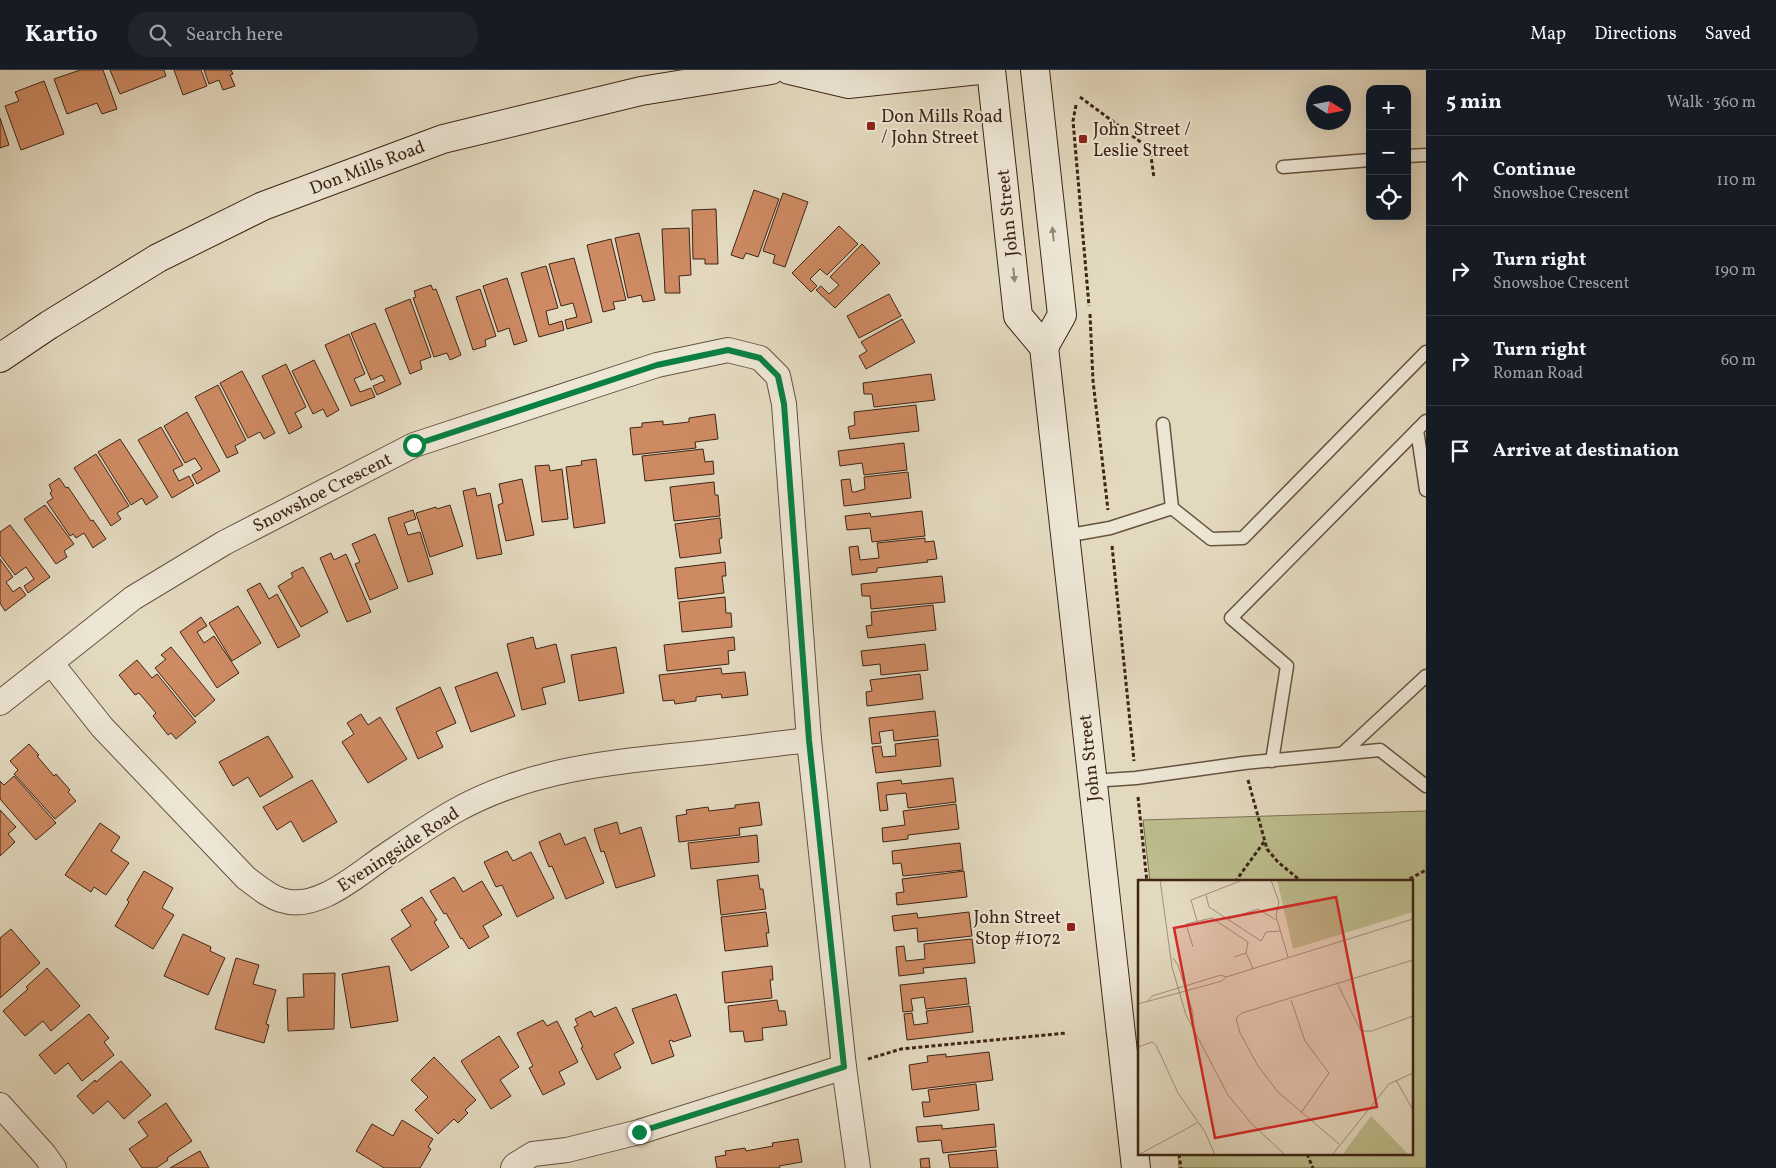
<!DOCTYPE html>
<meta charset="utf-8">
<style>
:root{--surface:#171b24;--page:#20242c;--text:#f1f3f6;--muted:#9ea1a6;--line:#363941}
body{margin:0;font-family:Vollkorn,serif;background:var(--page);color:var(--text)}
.controls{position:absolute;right:15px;top:15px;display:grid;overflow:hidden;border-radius:10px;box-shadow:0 5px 20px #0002}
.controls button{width:45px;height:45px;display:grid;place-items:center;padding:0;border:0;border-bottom:1px solid var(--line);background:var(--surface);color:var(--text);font:25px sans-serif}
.compass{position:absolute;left:1306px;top:15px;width:45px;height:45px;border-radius:50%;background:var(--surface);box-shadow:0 5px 20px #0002;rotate:101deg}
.stop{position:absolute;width:15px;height:15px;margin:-11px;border:4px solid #0b8043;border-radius:50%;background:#fff}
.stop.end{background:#0b8043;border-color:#fff;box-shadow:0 1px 5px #0008}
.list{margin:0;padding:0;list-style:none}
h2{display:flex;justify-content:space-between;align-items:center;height:65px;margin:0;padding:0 20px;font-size:21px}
h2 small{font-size:16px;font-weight:400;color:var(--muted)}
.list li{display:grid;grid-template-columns:32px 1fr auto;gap:15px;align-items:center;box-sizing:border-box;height:90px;padding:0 20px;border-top:1px solid var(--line)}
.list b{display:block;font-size:19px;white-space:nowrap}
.list p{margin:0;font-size:16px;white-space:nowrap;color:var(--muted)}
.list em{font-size:16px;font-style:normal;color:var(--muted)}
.icon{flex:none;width:28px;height:28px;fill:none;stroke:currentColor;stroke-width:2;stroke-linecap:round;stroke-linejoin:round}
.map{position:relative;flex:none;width:1426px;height:1098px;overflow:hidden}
header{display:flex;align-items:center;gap:30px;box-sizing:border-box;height:70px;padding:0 25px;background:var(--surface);border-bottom:1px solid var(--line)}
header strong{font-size:24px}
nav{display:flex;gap:28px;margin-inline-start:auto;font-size:18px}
.search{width:350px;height:45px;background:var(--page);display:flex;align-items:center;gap:12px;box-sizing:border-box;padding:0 18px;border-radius:20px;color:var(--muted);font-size:19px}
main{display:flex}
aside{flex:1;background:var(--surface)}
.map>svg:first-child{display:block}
.green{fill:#bcbc8c;stroke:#7d7051}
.building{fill:#ce8a63;stroke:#3e2516}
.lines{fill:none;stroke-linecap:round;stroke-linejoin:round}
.service-casing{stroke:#675240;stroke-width:15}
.minor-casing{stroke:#675240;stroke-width:26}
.secondary-casing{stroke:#3e2516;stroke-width:30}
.path{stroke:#3e2516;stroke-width:3;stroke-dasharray:4 2.5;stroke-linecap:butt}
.service{stroke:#ede6d5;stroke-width:12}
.minor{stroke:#ede6d5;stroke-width:24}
.secondary{stroke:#ede6d5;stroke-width:28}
.oneway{fill:#968676}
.route{stroke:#0b8043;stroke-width:6}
.poi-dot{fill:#8f2418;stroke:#ede6d5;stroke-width:2}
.labels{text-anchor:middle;stroke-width:4;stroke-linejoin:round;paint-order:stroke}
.poi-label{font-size:18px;fill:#3e2516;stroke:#ede6d5;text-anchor:start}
.street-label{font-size:18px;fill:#3e2516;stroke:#ede6d5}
.inset-road{fill:none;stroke:#a1917b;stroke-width:1}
.view{fill:#d62828;fill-opacity:0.15;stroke:#d62828;stroke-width:2.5}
.inset-edge{fill:none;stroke:#3e2516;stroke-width:2.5}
</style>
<header>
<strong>Kartio</strong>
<div class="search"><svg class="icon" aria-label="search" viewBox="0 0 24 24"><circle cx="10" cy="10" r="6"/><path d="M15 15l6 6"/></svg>Search here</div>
<nav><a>Map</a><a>Directions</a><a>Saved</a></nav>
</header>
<main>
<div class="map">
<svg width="1426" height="1098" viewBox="0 0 1426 1098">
<rect width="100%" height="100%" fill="#e3d9bf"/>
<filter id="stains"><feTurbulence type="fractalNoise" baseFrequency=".004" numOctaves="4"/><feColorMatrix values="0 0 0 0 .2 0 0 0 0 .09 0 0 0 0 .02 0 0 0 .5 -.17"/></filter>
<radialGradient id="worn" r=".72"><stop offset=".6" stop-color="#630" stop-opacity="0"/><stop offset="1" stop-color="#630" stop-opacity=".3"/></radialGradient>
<polygon class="green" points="1426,741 1426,1098 1179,1098 1178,1084 1412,1084 1412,812 1150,812 1143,750"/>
<g class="building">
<polygon points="80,0 103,0 117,39 102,44 97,33 67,44 54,9"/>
<polygon points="110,0 164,0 166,6 120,24"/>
<polygon points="174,0 201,0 207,16 183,25"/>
<polygon points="204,0 231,0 233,4 230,5 235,16 223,20 219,10 209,14"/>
<polygon points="44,11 64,64 21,80 5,36 19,31 15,22"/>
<polygon points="0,48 9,75 0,78"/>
<polygon points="754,120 779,129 758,187 746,183 743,189 731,185"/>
<polygon points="783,123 808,132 785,197 773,193 775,185 763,181"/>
<polygon points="716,139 718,194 705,194 705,189 693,189 692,140"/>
<polygon points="839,156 858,174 827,205 820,199 810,209 817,216 811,222 792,203"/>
<polygon points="689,158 691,205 679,206 680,223 665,223 662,159"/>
<polygon points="639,163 655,230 643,232 641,225 628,228 615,168"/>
<polygon points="611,169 626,230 613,232 615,239 603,242 587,175"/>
<polygon points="862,174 880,193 835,238 816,220 821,216 829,224 839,215 830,207"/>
<polygon points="574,188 592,252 567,259 565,250 577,247 573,233 561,236 549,194"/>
<polygon points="546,196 558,238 546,241 549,255 562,251 564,260 539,267 521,203"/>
<polygon points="507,208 527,271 514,275 509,258 498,262 483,216"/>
<polygon points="431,215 433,220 436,219 461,285 450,290 447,283 434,287 413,228 416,227 414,221"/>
<polygon points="480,219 496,266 485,270 486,276 473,280 456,227"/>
<polygon points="889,224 901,246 859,268 847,246"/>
<polygon points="410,229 431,287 420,291 422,299 410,304 385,239"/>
<polygon points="902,249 915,272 866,299 859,286 867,281 861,272"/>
<polygon points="375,253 401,314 377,325 373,316 385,311 382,305 371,310 351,263"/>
<polygon points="349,264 365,304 354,309 360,322 371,318 375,327 351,336 325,275"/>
<polygon points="314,290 339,340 327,347 323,339 313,344 292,301"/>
<polygon points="286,294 306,337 295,343 302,357 289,364 262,306"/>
<polygon points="242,301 275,363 266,368 264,369 260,362 248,368 220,313"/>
<polygon points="931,304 935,330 874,337 872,324 864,324 863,313"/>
<polygon points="218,315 246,370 235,376 238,383 227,388 195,327"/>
<polygon points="916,335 919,361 850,369 848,357 855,355 854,342"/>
<polygon points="187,342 220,401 197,414 192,405 202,399 195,388 185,393 164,356"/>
<polygon points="715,344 718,369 695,372 696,378 633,385 630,358 642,357 642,353 663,351 663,355 689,352 689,348"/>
<polygon points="161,357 183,395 173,400 179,411 189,406 194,415 172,428 138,370"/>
<polygon points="120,369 158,427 146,435 142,428 131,435 98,382"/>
<polygon points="904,373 907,400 864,405 862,393 840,396 838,381"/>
<polygon points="703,379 705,392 713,391 714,404 645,411 642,386"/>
<polygon points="96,384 129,436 117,443 121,449 111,456 74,398"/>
<polygon points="596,389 605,453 574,458 566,397 582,395 581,391"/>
<polygon points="549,395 550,401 562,399 568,449 542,452 535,396"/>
<polygon points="908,402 911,428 844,436 841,410 850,409 852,422 855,422 865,419 864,407"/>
<polygon points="59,408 66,418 68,417 91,451 93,450 106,469 94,477 93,478 84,463 76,468 73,464 70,466 47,432 53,428 50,423 52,421 49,415"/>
<polygon points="522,409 534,465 506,471 498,435 503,433 499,414"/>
<polygon points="714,412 715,425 718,425 720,446 674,451 670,417"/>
<polygon points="475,418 477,426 490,423 502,484 477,489 463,421"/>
<polygon points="45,435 74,474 64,481 67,487 56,494 24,449"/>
<polygon points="450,435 463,476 430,487 416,443 436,437 437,439"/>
<polygon points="413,440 416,449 404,453 408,465 420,462 433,504 408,512 388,448"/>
<polygon points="922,441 925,466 872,472 870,458 847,460 845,446 870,443 871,447"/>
<polygon points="720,448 722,468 719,469 721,483 680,488 675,454"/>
<polygon points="10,455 50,507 28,523 24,516 34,509 26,497 15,505 0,485 0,462"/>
<polygon points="375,464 398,518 370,530 355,494 360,492 352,474"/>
<polygon points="925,468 925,472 934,471 937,489 927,490 928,492 877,498 877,502 852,505 849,477 858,476 860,490 879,488 877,473"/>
<polygon points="331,483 334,490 346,484 371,542 347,552 320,488"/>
<polygon points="0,489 13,507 6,512 13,522 20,517 26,525 5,541 0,533"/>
<polygon points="725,492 726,506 722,506 724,523 678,529 675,498"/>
<polygon points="303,497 328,542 301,557 278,516 293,507 291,503"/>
<polygon points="942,506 945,532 871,539 870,526 862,526 861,514"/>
<polygon points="260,513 269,529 277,524 300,566 278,578 247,520"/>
<polygon points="725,527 726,543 731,543 732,557 682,562 679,532"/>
<polygon points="933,535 936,560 868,568 866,556 872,555 871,542"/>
<polygon points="238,536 261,573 232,591 209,553"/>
<polygon points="201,547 207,556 197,562 204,573 214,566 239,603 217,618 180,562"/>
<polygon points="533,567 536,579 556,574 565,612 542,618 546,634 522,640 507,574"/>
<polygon points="734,567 735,580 728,581 729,594 667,601 664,575"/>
<polygon points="925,574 928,600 881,605 880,594 863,596 861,581"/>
<polygon points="171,577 215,630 195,647 155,598 166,589 161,585"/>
<polygon points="616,577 624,623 579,631 571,585"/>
<polygon points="137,590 152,608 157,604 196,652 176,669 171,663 168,665 153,646 156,643 139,623 135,625 119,605"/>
<polygon points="721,598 722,604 745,602 748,625 722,628 721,624 696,627 696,631 675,634 674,630 663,631 659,605"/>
<polygon points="497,602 515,646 471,662 455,617"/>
<polygon points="920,604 923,629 867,636 866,622 872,621 870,610"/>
<polygon points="440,617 456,653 436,662 443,677 418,689 396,638"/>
<polygon points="935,641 938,666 894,671 893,660 879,662 881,673 872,674 869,648"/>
<polygon points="361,644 368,655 380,647 407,689 368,713 342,672 354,664 347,653"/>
<polygon points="268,666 293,707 260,727 248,707 233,716 219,692"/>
<polygon points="938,669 941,696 876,703 872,677 881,676 883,687 896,686 895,674"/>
<polygon points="29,674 39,685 37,686 54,706 56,704 70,720 68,722 76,731 55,749 14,704 18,700 10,691"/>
<polygon points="14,706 56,753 36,770 0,729 0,711 4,715"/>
<polygon points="953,708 956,732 908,738 906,723 886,725 888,740 880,741 877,713 901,710 902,714"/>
<polygon points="312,710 337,752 303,772 291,751 277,760 263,737"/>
<polygon points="759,732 762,755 739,758 740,765 679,772 676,746 687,744 686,740 708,737 709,741 735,738 735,735"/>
<polygon points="956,734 959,759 908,765 908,769 883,772 882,758 905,755 903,741"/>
<polygon points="0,740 16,757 8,764 15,772 0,786"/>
<polygon points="617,752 620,764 641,757 655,806 616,818 604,781 601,782 594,759"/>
<polygon points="100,753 120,767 111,781 129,793 106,825 94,817 91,822 65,805"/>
<polygon points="560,763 565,775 585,767 604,813 566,829 552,796 549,797 539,772"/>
<polygon points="757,765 759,792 691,799 688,773"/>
<polygon points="960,773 963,800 903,806 901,793 893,794 892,781"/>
<polygon points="507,781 513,791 531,782 554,828 517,847 502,815 496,817 484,792"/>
<polygon points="144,801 173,818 162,838 174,845 153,879 115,856 129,832 127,830"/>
<polygon points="964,801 967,827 897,835 896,823 904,822 902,809"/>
<polygon points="758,805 760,819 763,819 766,839 721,845 717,810"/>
<polygon points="454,807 463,822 482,811 502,845 483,856 489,867 469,879 462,868 461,869 446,843 444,844 430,821"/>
<polygon points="422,827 437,850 434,852 449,877 411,901 391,869 411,856 401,840"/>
<polygon points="766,842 769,863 766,863 768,876 725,881 721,847"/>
<polygon points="969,842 972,866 918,872 917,858 894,861 892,846 917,843 918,848"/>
<polygon points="11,859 40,893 0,928 0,868"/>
<polygon points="183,864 211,877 210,881 225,888 208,925 164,906"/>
<polygon points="972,869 975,893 923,898 924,903 899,906 896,877 904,876 906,891 925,889 924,874"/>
<polygon points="236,888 259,895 253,914 276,920 266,954 269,955 264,973 215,959"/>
<polygon points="389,896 398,951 351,958 342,904"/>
<polygon points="772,896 773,910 770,910 772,928 725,933 722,902"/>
<polygon points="47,898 80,936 51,961 43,951 25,966 3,941 28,919 26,917"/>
<polygon points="335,903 334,959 288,961 287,928 304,927 303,904"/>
<polygon points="966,908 969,934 926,939 924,927 911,929 913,941 903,942 900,915"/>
<polygon points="676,924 691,966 673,972 672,970 669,971 674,986 652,994 632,939"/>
<polygon points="777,930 779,941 785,941 787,955 762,958 763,970 745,972 743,961 730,962 728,936"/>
<polygon points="970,936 973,962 907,970 904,944 912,943 914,955 928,953 926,941"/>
<polygon points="616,937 634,973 614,984 621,998 597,1010 581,978 583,977 574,957 578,955 575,949 591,941 594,947"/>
<polygon points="89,944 109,968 104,972 114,985 82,1011 68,993 55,1004 39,985"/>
<polygon points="543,950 547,956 557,951 578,992 559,1002 565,1014 543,1025 529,998 533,996 517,963"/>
<polygon points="499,966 519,997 500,1010 511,1026 491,1039 461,991"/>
<polygon points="989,982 993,1010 912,1020 909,995 928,992 927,986 946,984 946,987"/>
<polygon points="434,987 476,1030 465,1040 468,1043 458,1053 454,1049 438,1064 415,1040 428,1027 411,1010"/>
<polygon points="121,991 151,1025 124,1049 108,1031 93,1044 77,1026 95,1010 96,1012"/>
<polygon points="976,1014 979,1040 924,1047 922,1032 930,1032 928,1020"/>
<polygon points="166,1033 192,1071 167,1088 168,1090 156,1098 142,1098 129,1079 148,1066 138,1052"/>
<polygon points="402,1050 433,1069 428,1077 431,1079 420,1098 384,1098 356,1081 372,1054 393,1066"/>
<polygon points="994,1054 996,1077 943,1083 941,1070 918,1072 916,1057 942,1055 942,1059"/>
<polygon points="798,1069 802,1092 779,1096 780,1098 717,1098 715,1087 726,1085 725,1081 745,1078 746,1081 773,1076 772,1073"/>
<polygon points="996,1080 998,1098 950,1098 948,1085"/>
<polygon points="200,1081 209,1098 170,1098 198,1082"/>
<polygon points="929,1088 930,1098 921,1098 920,1089"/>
</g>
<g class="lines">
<g class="service-casing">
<g id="service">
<polyline points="1407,86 1426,85"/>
<polyline points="1283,97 1370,90"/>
<polyline points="1163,354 1172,438 1211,469 1243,468 1426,282"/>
<polyline points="1417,360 1426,420"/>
<polyline points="1065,466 1110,458 1172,438"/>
<polyline points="1343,683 1426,606"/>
<polyline points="1272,691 1287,596 1231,548 1426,351"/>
<polyline points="1092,711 1136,708 1244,693 1380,680 1426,716"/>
</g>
</g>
<g class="minor-casing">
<g id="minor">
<path d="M52 594 102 657 246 808C257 816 268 826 281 830 316 842 356 806 382 788 406 772 430 755 455 741 529 699 617 691 700 683 737 679 773 674 809 670"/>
<polyline points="0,633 133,528 224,473 414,375 657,295 728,280 760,288 778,306 784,334 809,670 844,997 858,1098"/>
<polyline points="0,1035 44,1084 54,1098"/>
<polyline points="513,1098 515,1095 533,1084 567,1080 639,1062 844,997"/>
</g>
</g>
<g class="secondary-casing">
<g id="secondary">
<polyline points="789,0 848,14 979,0"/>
<polyline points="991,0 1018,246 1044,277 1136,1098"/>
<polyline points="1035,0 1062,245 1044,277"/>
<polyline points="0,288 49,255 158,188 263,136 443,69 641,21 771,0"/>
</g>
</g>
<g class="path">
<polyline points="1080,27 1150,79 1154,108"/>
<polyline points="1076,35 1073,51 1089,236"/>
<polyline points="1090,244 1093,311 1108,440"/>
<polyline points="1112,476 1134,691"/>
<polyline points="1248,710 1267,779 1278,792 1302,812"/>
<polyline points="1138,727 1147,812"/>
<polyline points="1235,812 1264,772"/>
<polyline points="1404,812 1426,800"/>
<polyline points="868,989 901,979 1067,963"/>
<polyline points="1179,1084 1181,1098"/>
<polyline points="1307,1084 1313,1098"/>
</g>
<use href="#service" class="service"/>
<use href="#minor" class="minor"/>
<use href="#secondary" class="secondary"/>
</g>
<defs><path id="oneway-solid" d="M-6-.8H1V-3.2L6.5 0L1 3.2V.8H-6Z" transform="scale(1.25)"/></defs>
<g class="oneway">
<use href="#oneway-solid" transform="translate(1053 164) rotate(-96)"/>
<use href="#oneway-solid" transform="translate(1014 205) rotate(84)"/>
</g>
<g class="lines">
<polyline class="route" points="414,375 657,295 728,280 760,288 778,306 784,334 809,670 844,997 639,1062"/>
</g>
<g class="poi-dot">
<rect x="866" y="51" width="10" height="10" rx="2.5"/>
<rect x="1078" y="64" width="10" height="10" rx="2.5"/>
<rect x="1066" y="852" width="10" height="10" rx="2.5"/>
</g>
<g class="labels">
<g class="poi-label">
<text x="881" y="52">Don Mills Road<tspan x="881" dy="21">/ John Street</tspan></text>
<text x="1093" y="65">John Street /<tspan x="1093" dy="21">Leslie Street</tspan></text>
<text x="1061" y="853" text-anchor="end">John Street<tspan x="1061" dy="21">Stop #1072</tspan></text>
</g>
<g class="street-label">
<text transform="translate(367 97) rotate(-21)" y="6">Don Mills Road</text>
<text transform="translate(1007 143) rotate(-96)" y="6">John Street</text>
<text transform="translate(322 422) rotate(-27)" y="6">Snowshoe Crescent</text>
<text transform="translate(1089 688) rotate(-96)" y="6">John Street</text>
<text transform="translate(398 779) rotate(-33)" y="6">Eveningside Road</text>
</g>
</g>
<g transform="translate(1138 810)">
<rect width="275" height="275" fill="#e3d9bf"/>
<path d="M139 0H275V32L155 69ZM233 236 271 275H204Z" fill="#bcbc8c"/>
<path class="inset-road" d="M22 0 34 87 48 135 90 215 113 243 147 275M133 0 141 22 138 36 150 77M68 15 71 27 123 61 128 52 142 51M90 39 120 29 138 40M59 41 53 20 105 0M55 67 48 44 74 38 110 62 108 73 96 77M108 73 115 88M35 78 40 85 55 133V143M200 105 223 151H234L275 136M153 120 167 161 191 193 163 233M9 122 14 116 83 95 88 97M0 124 84 101 88 97 275 39M0 167 14 162 18 165 40 213 67 252 77 275M258 200 275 230M201 264 140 212 120 186 102 153 98 138 104 133 275 80M2 274 59 243M194 275 251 204 275 193"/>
<path class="view" d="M198 17 239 227 77 258 36 48Z"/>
<rect width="275" height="275" class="inset-edge"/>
</g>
<rect width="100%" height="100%" filter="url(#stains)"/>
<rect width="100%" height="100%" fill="url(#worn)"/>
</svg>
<div class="controls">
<button>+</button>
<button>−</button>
<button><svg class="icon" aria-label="locate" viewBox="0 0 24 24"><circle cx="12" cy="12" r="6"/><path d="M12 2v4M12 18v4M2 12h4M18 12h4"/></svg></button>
</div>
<svg class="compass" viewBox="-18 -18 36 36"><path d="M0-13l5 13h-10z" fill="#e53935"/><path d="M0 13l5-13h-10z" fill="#9ea1a6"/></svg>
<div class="stop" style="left:414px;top:375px"></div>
<div class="stop end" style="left:639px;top:1062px"></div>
</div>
<aside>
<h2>5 min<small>Walk · 360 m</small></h2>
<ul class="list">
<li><svg class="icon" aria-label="ahead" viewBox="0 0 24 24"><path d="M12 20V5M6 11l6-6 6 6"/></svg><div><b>Continue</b><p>Snowshoe Crescent</p></div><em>110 m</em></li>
<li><svg class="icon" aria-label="right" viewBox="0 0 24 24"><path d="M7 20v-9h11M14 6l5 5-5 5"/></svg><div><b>Turn right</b><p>Snowshoe Crescent</p></div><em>190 m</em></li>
<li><svg class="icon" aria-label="right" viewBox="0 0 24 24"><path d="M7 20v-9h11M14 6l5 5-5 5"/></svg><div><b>Turn right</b><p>Roman Road</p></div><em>60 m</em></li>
<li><svg class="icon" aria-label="arrive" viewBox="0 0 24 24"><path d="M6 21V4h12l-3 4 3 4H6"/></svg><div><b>Arrive at destination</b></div></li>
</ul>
</aside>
</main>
